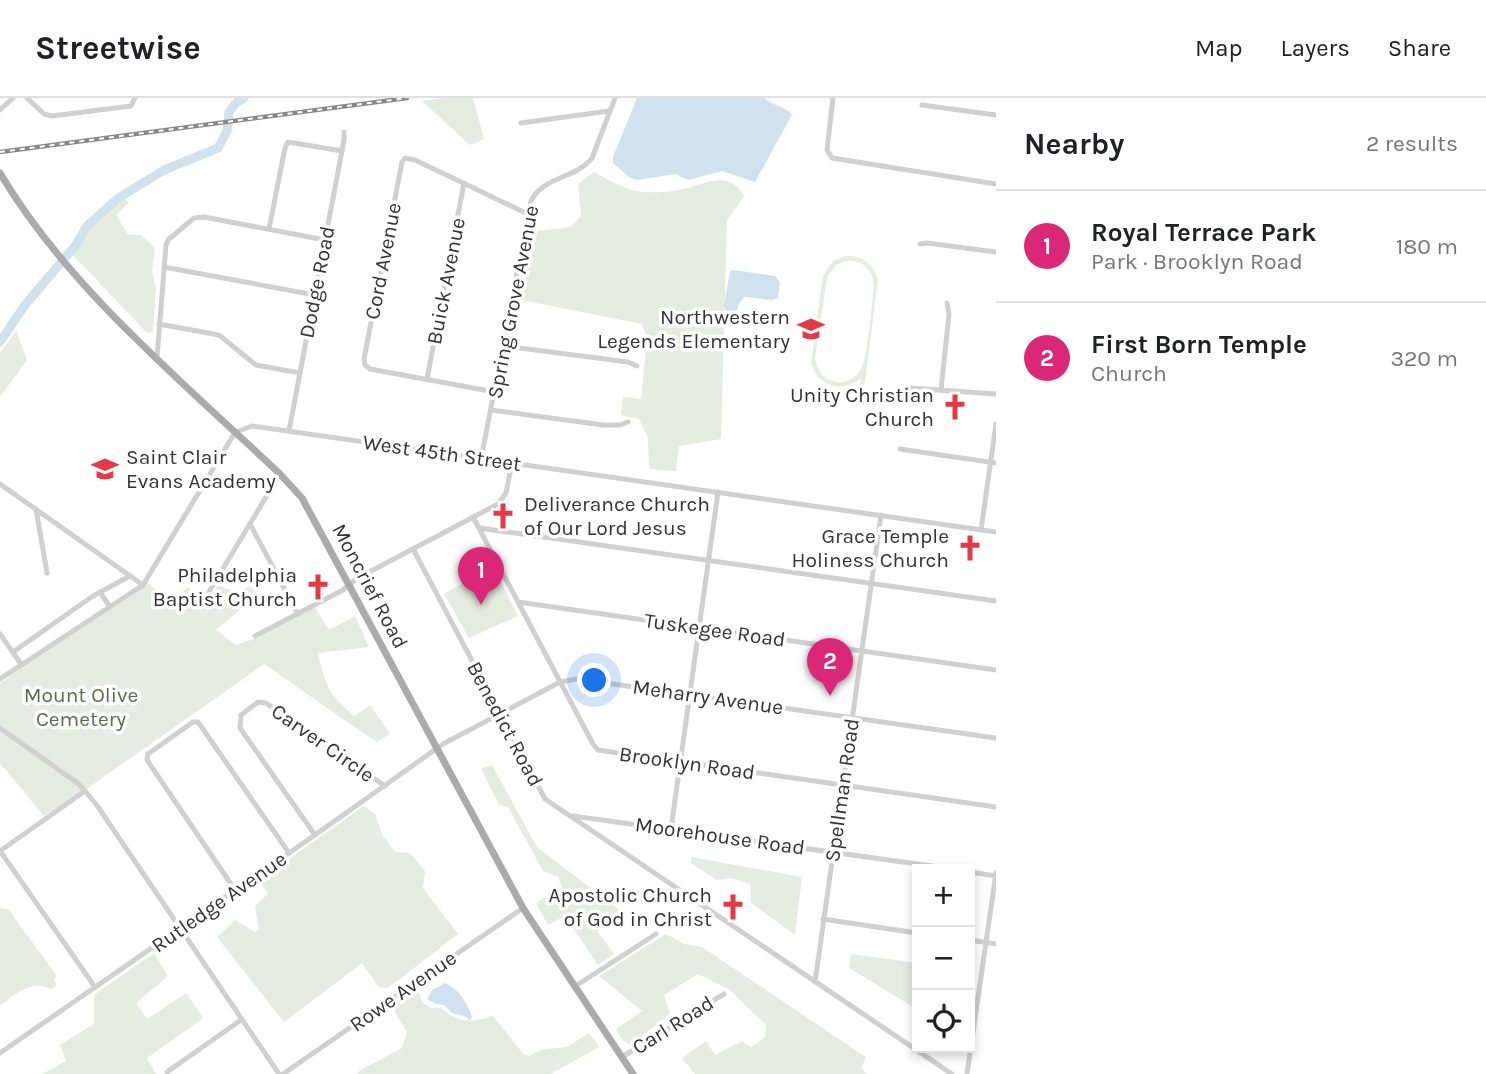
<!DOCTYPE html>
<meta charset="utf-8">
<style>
:root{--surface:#fff;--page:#f6f6f6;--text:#202124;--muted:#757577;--line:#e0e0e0;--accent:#db2777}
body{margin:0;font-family:Karla,sans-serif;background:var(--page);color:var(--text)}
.controls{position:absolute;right:21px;bottom:21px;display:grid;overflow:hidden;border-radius:0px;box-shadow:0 4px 10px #0003}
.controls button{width:63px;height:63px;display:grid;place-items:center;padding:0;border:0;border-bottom:2px solid var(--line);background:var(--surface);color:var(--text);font:35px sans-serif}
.you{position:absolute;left:595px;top:583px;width:24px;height:24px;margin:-18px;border:5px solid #fff;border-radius:50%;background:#1a73e8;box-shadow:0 0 0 10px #1a73e833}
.badge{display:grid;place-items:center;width:46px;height:46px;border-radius:50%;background:var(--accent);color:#fff;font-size:23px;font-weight:700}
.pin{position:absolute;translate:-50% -58px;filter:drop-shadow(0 2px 4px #0008)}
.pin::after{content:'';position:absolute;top:37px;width:24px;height:21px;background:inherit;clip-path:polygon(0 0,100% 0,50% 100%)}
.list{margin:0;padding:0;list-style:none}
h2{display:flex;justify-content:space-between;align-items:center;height:91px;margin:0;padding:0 28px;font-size:30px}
h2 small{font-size:23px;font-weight:400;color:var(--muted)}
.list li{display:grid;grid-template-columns:46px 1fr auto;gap:21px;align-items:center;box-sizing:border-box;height:112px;padding:0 28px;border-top:2px solid var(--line)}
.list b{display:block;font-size:26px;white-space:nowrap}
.list p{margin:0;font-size:23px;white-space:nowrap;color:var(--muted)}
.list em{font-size:23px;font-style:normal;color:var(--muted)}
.icon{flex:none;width:38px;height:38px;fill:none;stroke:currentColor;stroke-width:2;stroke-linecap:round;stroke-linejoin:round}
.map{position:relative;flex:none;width:996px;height:976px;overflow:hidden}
header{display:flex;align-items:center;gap:42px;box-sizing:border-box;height:98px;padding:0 35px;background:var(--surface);border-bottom:2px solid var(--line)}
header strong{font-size:33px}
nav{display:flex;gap:38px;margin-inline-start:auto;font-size:24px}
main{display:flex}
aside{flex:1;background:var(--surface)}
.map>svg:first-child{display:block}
.green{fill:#e6ecdf;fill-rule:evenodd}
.water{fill:#cfe2ee}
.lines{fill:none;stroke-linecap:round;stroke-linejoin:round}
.river{stroke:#cfe2ee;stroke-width:9}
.minor{stroke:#d0d0d0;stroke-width:5}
.major{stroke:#ababab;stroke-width:7}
.rail-casing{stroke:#888;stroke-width:4.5}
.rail{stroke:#fff;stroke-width:2;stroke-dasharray:5;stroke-linecap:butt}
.labels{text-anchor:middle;stroke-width:7;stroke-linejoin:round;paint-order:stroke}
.street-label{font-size:21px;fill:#333;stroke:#fff}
.poi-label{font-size:21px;fill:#333;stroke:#fff;text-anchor:end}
.park-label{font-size:21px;fill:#56703f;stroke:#fff}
</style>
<header>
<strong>Streetwise</strong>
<nav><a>Map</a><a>Layers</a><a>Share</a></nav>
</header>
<main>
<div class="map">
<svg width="996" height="976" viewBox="0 0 996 976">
<rect width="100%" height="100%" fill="#fff"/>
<g class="green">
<polygon points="443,0 473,0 484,41 470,47 422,3"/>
<path d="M594 74C610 83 625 92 644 94 657 95 675 94 687 90 709 85 729 72 744 98L727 122 721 341 679 348 676 373 649 371 648 339 639 321 621 317 623 299 641 301 647 240 642 226 521 202 537 133 571 129 581 118 578 86Z"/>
<polygon points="124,101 129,104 116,117 128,137 141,137 155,150 152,172 156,190 153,234 147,235 72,156 90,129"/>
<path d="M845 158C862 157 873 165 878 181L864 292 859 291 861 280C842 295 818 289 811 265L823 178 833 163ZM846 163C862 162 872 170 874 186 872 204 868 261 860 273 853 283 841 287 830 282 821 278 817 270 815 260L827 179 836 167Z"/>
<polygon points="16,233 27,262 0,299 0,255"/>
<polygon points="493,468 518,518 469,540 444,496"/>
<path d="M143 482 174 504 187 489 209 500 218 487 237 495 250 488 258 496 216 532 236 547 257 540 315 509 329 532 355 518 369 549 318 555C324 584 330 600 355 618L370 607 390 636 376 644 264 566 88 690 44 718 0 665V585L20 571 17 567 137 489Z"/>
<polygon points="492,667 537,749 622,814 597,833 614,856 598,867 565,818 548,827 536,805 562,789 558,779 543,773 508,709 499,707 481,671"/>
<polygon points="364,708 375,716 383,738 395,754 410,755 425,773 423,790 458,836 388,890 379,889 362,865 284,924 217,839 235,822 255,834 259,832 255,808 268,796 259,782"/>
<polygon points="691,759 802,779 795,837 751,805 750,786 731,780 717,782 691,765"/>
<path d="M0 810 8 811 57 878 54 880 56 888 51 891C31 881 15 896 0 908Z"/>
<polygon points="666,836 684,846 702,849 866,959 861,970 867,976 695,976 682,960 706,943 715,957 742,943 751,949 765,939 766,927 730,892 698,876 664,897 670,916 631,947 623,943 616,931 642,913 599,878"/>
<polygon points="154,855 168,878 136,905 147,921 186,895 203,920 147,960 156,976 42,976 66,963 60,947 94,926 94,897"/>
<polygon points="851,856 917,865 917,911 849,870"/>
<path d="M417 891 423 905 432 910H441C459 925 471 925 493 918L524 957 529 958 540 952 567 949 589 935 599 949 551 976H358L359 973 402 950 407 934 391 908Z"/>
</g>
<g class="water">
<path d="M637 0H764C772 8 786 8 792 17L755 84 722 73 688 82 675 76 637 82 630 80 613 65V59Z"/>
<polygon points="734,172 775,178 780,184 778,200 772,202 745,199 739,205 736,216 728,217 724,208 730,173"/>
<path d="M445 885C459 891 466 904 472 918L470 922 464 918 452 915 444 907 436 906 427 901 432 892Z"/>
</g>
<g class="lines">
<polyline class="river" points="0,244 25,207 75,148 87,128 117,101 164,72 218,50 227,33 229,14 237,4 244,0"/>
<g class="minor">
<polyline points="27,0 44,16 52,18 131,8 135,0"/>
<polyline points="833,0 827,52 832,60 996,86"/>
<polyline points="922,7 996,17"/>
<polyline points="0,12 13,0"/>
<polyline points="521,25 609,13"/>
<polyline points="269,131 285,50 288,44 342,53"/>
<polyline points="920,146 927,145 996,154"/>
<polyline points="164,169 315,197"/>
<polyline points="159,226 219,237 256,267 300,275"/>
<polyline points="504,248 628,264 637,268"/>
<polyline points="157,259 166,147 168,142 194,120 204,119 325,142"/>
<polyline points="427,281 464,85"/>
<polyline points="941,292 949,216 947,205"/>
<polyline points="905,293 910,290 996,296"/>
<polyline points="495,294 370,271 365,267 364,261 402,64 405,60 415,62 528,116"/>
<polyline points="491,312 603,327 620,327 628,324"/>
<polyline points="289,333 344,42 344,34"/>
<polyline points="900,351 996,365"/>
<path d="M481 361 531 103C543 78 576 81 592 60L615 0"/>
<polyline points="0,386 143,487"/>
<polyline points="36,411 47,475"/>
<polyline points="473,419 593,646 598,652 996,709"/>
<polyline points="250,426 298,516"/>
<polyline points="479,430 996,503"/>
<polyline points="981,432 996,326"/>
<polyline points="413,451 545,701 952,976"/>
<polyline points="100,494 110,509"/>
<polyline points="207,497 280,376"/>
<polyline points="518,504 996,572"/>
<polyline points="0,536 21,566"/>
<polyline points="255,538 343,492 356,481 498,406 506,395 512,365"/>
<polyline points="13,554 93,498 130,478"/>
<polyline points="0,581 143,487 231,341 236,334 252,328 996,434"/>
<polyline points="0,630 79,686 96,706 279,976"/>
<polyline points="573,718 953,771"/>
<polyline points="671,731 718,394"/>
<polyline points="315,737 240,630 241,617 258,604 266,605 385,688"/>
<polyline points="0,753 95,889"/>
<polyline points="0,753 85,693"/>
<polyline points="970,774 996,778"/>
<polyline points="235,792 147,662 148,656 193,624 198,624 289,755"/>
<polyline points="823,821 917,835"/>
<polyline points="970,842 996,846"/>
<polyline points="815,884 881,417"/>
<polyline points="574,889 656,836"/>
<polyline points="0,955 315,737 443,646 560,584 577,581 996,640"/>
<polyline points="622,959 724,896"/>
<polyline points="167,974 241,922"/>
<polyline points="283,976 523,810"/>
<polyline points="967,976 996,775"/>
</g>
<path class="major" d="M0 75C67 189 184 285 280 376L302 400 523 810 633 976"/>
<g class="rail-casing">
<polyline id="rail" points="0,54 407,0"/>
</g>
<use href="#rail" class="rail"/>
</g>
<defs>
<g id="school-bare" transform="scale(2.1)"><path d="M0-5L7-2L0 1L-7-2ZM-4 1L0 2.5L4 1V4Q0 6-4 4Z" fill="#e63946" stroke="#fff" stroke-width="2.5" paint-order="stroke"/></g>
<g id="church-bare" transform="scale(2.1)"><path d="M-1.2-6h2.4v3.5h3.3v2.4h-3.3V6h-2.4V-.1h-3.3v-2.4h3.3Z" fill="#e63946" stroke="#fff" stroke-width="2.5" paint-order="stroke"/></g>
</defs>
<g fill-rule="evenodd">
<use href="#school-bare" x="811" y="231"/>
<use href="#church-bare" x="955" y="309"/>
<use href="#school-bare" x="105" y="371"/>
<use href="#church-bare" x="503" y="418"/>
<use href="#church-bare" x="970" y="450"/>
<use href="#church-bare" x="318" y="489"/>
<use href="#church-bare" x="733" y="809"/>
</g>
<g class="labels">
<g class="street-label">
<text transform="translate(383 163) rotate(-79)" y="7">Cord Avenue</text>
<text transform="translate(446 183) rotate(-79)" y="7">Buick Avenue</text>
<text transform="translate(317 184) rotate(-79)" y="7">Dodge Road</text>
<text transform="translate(513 204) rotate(-79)" y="7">Spring Grove Avenue</text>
<text transform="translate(442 355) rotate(8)" y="7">West 45th Street</text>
<text transform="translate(370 488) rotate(62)" y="7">Moncrief Road</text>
<text transform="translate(715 532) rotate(8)" y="7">Tuskegee Road</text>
<text transform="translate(708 599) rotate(8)" y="7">Meharry Avenue</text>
<text transform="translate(505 626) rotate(62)" y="7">Benedict Road</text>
<text transform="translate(323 645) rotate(35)" y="7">Carver Circle</text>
<text transform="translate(687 665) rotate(8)" y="7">Brooklyn Road</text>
<text transform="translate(842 692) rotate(-82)" y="7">Spellman Road</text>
<text transform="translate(720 738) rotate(8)" y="7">Moorehouse Road</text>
<text transform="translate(219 804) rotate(-35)" y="7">Rutledge Avenue</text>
<text transform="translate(403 893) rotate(-35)" y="7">Rowe Avenue</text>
<text transform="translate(673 927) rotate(-32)" y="7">Carl Road</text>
</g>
<g class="poi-label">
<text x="790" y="226">Northwestern<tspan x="790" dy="24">Legends Elementary</tspan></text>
<text x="934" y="304">Unity Christian<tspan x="934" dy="24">Church</tspan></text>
<text x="126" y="366" text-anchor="start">Saint Clair<tspan x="126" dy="24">Evans Academy</tspan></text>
<text x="524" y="413" text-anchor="start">Deliverance Church<tspan x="524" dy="24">of Our Lord Jesus</tspan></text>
<text x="949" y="445">Grace Temple<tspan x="949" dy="24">Holiness Church</tspan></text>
<text x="297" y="484">Philadelphia<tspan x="297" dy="24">Baptist Church</tspan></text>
<text x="712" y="804">Apostolic Church<tspan x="712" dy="24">of God in Christ</tspan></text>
</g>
<g class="park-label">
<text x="81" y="604">Mount Olive<tspan x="81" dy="24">Cemetery</tspan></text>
</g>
</g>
</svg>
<div class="controls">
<button>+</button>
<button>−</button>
<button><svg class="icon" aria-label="locate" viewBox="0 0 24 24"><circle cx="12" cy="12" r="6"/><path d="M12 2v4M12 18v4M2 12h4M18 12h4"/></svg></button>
</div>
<div class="you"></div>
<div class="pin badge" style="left:481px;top:507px">1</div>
<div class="pin badge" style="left:830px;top:598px">2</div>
</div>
<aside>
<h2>Nearby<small>2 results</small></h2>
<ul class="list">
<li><span class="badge">1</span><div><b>Royal Terrace Park</b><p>Park · Brooklyn Road</p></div><em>180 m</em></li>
<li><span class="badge">2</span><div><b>First Born Temple</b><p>Church</p></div><em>320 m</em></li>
</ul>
</aside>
</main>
